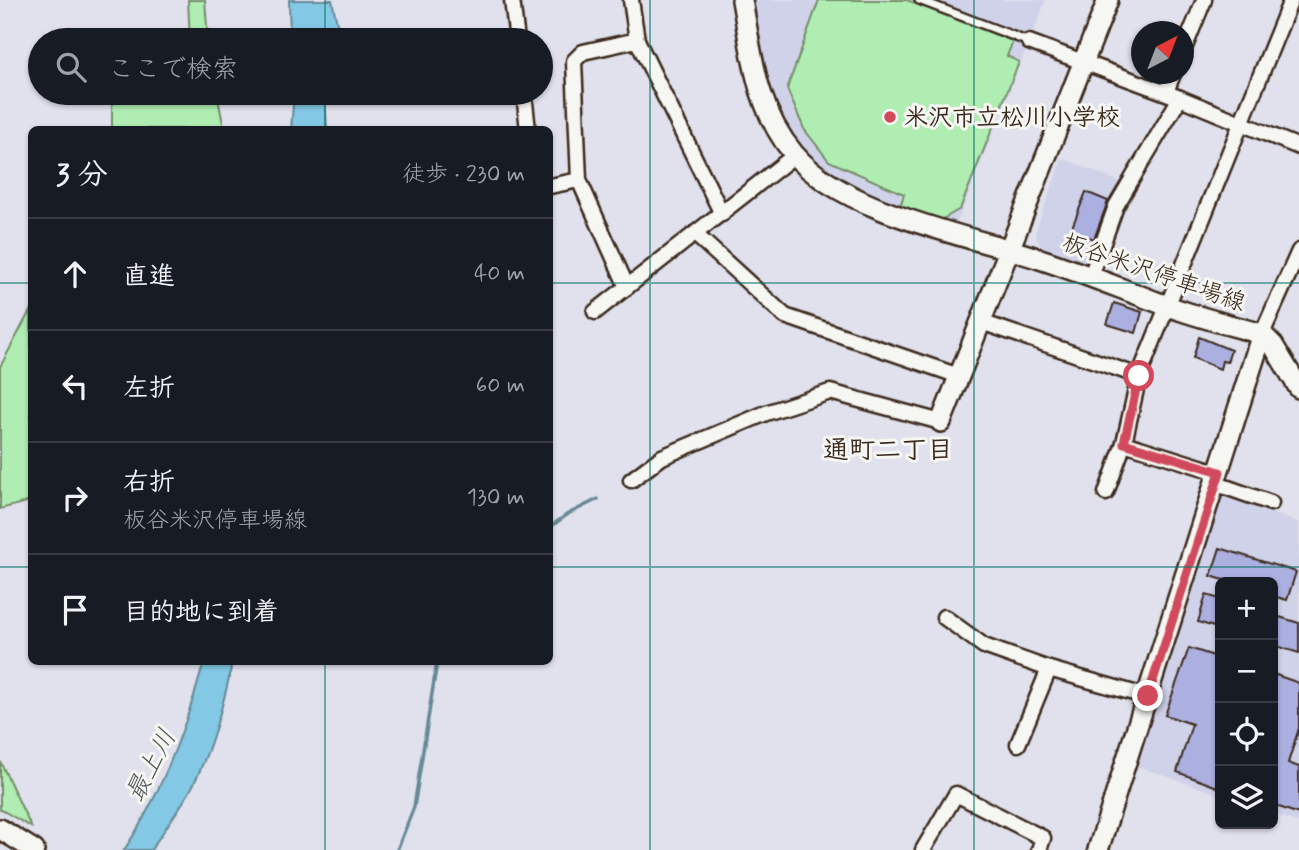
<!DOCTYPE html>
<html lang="ja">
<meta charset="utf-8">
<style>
:root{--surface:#171b24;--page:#242831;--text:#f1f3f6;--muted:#9ea1a6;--line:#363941}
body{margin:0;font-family:Mynerve,"Klee One",sans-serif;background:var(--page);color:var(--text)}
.controls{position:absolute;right:21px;bottom:21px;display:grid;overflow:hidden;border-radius:10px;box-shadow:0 2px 5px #0004}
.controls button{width:63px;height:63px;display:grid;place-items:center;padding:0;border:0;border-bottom:2px solid var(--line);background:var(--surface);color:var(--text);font:35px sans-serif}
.compass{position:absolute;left:1131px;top:21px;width:63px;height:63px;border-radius:50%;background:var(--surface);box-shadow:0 2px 5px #0004;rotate:42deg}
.stop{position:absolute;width:21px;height:21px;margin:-16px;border:5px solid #d1495b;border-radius:50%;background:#fff}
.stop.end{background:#d1495b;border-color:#fff;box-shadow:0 2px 7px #0008}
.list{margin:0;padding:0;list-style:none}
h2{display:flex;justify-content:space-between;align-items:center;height:91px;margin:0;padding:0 28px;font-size:30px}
h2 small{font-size:23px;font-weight:400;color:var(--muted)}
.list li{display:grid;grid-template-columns:46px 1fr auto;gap:21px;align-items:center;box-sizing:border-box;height:112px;padding:0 28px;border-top:2px solid var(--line)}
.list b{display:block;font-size:26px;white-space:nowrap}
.list p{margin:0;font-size:23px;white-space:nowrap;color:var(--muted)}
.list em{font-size:23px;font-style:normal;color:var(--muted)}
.icon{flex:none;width:38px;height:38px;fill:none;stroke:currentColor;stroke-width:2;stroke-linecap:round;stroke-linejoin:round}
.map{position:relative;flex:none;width:1299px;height:850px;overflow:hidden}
.search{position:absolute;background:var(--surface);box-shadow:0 2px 5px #0004;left:28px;top:28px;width:525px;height:77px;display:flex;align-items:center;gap:18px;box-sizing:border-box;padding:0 24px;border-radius:38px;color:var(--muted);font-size:26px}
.panel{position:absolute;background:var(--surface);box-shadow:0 2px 5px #0004;left:28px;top:126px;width:525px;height:539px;border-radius:10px}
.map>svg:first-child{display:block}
.built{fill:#d0d2e9}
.green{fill:#afedb3;stroke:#758c68;stroke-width:2}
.water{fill:#83c8e4;stroke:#668995;stroke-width:2}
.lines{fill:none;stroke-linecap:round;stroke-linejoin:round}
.stream{stroke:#668995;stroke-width:3.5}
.building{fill:#acb0e1;stroke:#3b2a1e;stroke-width:2}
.lane-casing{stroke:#3b2a1e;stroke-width:12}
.street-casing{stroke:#3b2a1e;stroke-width:19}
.secondary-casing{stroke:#3b2a1e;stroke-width:24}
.lane{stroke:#f6f6f2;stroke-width:7}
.street{stroke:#f6f6f2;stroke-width:14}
.secondary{stroke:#f6f6f2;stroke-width:19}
.route{stroke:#d1495b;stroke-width:9}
.grid{fill:none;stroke:#0f766e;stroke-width:2;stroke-opacity:0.55}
.poi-dot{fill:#d1495b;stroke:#f6f6f2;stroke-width:2.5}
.labels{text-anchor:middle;stroke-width:6;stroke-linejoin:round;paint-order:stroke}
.poi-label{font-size:24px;font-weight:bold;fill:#3b2a1e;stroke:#f6f6f2;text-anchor:start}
.street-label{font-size:24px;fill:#3b2a1e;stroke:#f6f6f2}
.neighbourhood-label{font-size:26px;font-weight:bold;fill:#3b2a1e;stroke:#f6f6f2}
.water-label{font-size:26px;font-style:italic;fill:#515959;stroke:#f6f6f2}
</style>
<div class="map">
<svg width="1299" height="850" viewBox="0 0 1299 850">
<rect width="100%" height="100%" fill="#e0e1ed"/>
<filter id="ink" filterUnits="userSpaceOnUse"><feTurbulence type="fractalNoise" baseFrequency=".0143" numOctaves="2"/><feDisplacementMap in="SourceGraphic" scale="14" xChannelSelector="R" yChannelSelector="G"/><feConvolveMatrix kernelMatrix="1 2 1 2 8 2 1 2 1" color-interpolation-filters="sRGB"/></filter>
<g filter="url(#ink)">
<g class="built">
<polygon points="750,0 1046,0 956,225 882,204 832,178 806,153 785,125 766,80"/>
<polygon points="1062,158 1125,184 1093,264 1085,269 1044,254 1035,233"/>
<polygon points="1223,494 1299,523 1299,823 1273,814 1273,582 1220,582 1220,795 1134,765"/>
</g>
<g class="green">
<polygon points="188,0 205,0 208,40 190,40"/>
<polygon points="819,0 907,0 1013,41 1007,56 1019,62 960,209 941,220 900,207 904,194 829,161 804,129 787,89"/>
<polygon points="112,93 217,93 224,129 112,129"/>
<polygon points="31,309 31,501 0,509 0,367"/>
<polygon points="0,761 31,827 0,809"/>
</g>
<g class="water">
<polygon points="289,0 332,0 338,28 336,40 290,40"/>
<polygon points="294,93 325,93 327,129 291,129"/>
<path d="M204 662H232C226 698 208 759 190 791 178 811 164 830 151 850H124C162 794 186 727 204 662Z"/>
</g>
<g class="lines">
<g class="stream">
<polyline points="550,527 568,514 598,499"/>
<polyline points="397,850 414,807 437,662"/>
</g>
</g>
<g class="building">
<polygon points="1086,192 1108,201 1094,239 1071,230"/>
<polygon points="1114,303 1142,312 1136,333 1107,324"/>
<polygon points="1199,337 1231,350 1227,362 1222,361 1220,369 1193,358"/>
<polygon points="1220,548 1296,572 1287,600 1273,596 1273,582 1230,582 1211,576"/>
<polygon points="1206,595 1220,599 1220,629 1198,622"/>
<polygon points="1273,615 1299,623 1299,653 1273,645"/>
<polygon points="1189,648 1220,658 1220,788 1177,772 1192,724 1165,715"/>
<polygon points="1273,674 1299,683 1299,728 1288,763 1299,767 1299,814 1273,805"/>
</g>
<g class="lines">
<g class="lane-casing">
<polyline id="lane" points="919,0 1029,42"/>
</g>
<g class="street-casing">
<g id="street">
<polyline points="512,0 517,40"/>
<polyline points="631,0 637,40 722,214"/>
<polyline points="1029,42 1180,98 1299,147"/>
<polyline points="1184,49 1204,0"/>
<polyline points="1166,92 1173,74"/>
<polyline points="524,93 528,130"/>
<polyline points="550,186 579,180"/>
<polyline points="695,234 785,316 959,376"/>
<polyline points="1091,276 1116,206 1180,98"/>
<polyline points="627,287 579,180 574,61 583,52 637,40"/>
<polyline points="595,312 795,155"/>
<polyline points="981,322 1139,376"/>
<polyline points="1262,334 1299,251"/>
<polyline points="1124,443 1220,473"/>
<polyline points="631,480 662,457 766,413 830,392 941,422"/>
<polyline points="1217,484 1271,503"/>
<polyline points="1106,493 1124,443 1139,376 1291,0"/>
<polyline points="944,617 984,646 1049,669 1148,697"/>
<polyline points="1018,744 1049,669"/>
<polyline points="923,850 956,794 1043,838 1039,850"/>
</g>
</g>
<g class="secondary-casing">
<g id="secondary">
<path d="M742 0C752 55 756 109 794 154 844 213 967 235 1040 259 1083 273 1124 290 1165 305 1197 317 1230 325 1262 334L1273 345 1299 388"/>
<polyline points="941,422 1108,0"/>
<polyline points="0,829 34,850"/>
<polyline points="1098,850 1262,334"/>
</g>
</g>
<use href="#lane" class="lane"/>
<use href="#street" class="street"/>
<use href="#secondary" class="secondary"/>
</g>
</g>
<g class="lines" filter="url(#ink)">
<polyline class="route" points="1139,376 1124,443 1220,472 1148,696"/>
</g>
<path class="grid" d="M325 0V40M650 0V850M974 0V850M325 93V130M0 283H32M550 283H1299M0 567H32M550 567H1299M325 662V850"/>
<circle class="poi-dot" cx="890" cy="117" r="7"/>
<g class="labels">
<g class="poi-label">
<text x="904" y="125">米沢市立松川小学校</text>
</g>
<g class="street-label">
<text transform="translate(1154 272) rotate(19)" y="8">板谷米沢停車場線</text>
</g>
<g class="neighbourhood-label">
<text x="888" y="458">通町二丁目</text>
</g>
<g class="water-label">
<text transform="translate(150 765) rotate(-62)" y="9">最上川</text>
</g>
</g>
</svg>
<div class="controls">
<button>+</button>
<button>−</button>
<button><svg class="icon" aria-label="locate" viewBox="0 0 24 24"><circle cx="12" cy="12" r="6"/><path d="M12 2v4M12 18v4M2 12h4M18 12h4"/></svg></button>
<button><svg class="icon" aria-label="layers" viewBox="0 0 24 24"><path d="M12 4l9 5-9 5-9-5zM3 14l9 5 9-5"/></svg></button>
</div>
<svg class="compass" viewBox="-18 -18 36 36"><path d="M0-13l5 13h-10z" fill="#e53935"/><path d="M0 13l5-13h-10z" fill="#9ea1a6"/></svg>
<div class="stop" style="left:1139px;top:376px"></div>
<div class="stop end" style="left:1148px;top:696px"></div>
<div class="search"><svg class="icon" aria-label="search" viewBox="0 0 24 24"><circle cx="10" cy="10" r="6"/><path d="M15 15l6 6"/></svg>ここで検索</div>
<section class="panel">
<h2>3 分<small>徒歩 · 230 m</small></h2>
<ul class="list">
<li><svg class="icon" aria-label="ahead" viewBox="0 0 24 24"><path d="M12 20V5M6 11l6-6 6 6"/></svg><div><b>直進</b></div><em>40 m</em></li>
<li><svg class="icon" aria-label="left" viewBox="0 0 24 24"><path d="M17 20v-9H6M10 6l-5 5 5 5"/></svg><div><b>左折</b></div><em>60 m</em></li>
<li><svg class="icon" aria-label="right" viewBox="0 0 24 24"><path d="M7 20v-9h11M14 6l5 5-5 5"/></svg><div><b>右折</b><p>板谷米沢停車場線</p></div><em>130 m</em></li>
<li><svg class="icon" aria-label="arrive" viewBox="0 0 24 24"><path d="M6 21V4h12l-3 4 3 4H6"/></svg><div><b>目的地に到着</b></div></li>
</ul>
</section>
</div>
